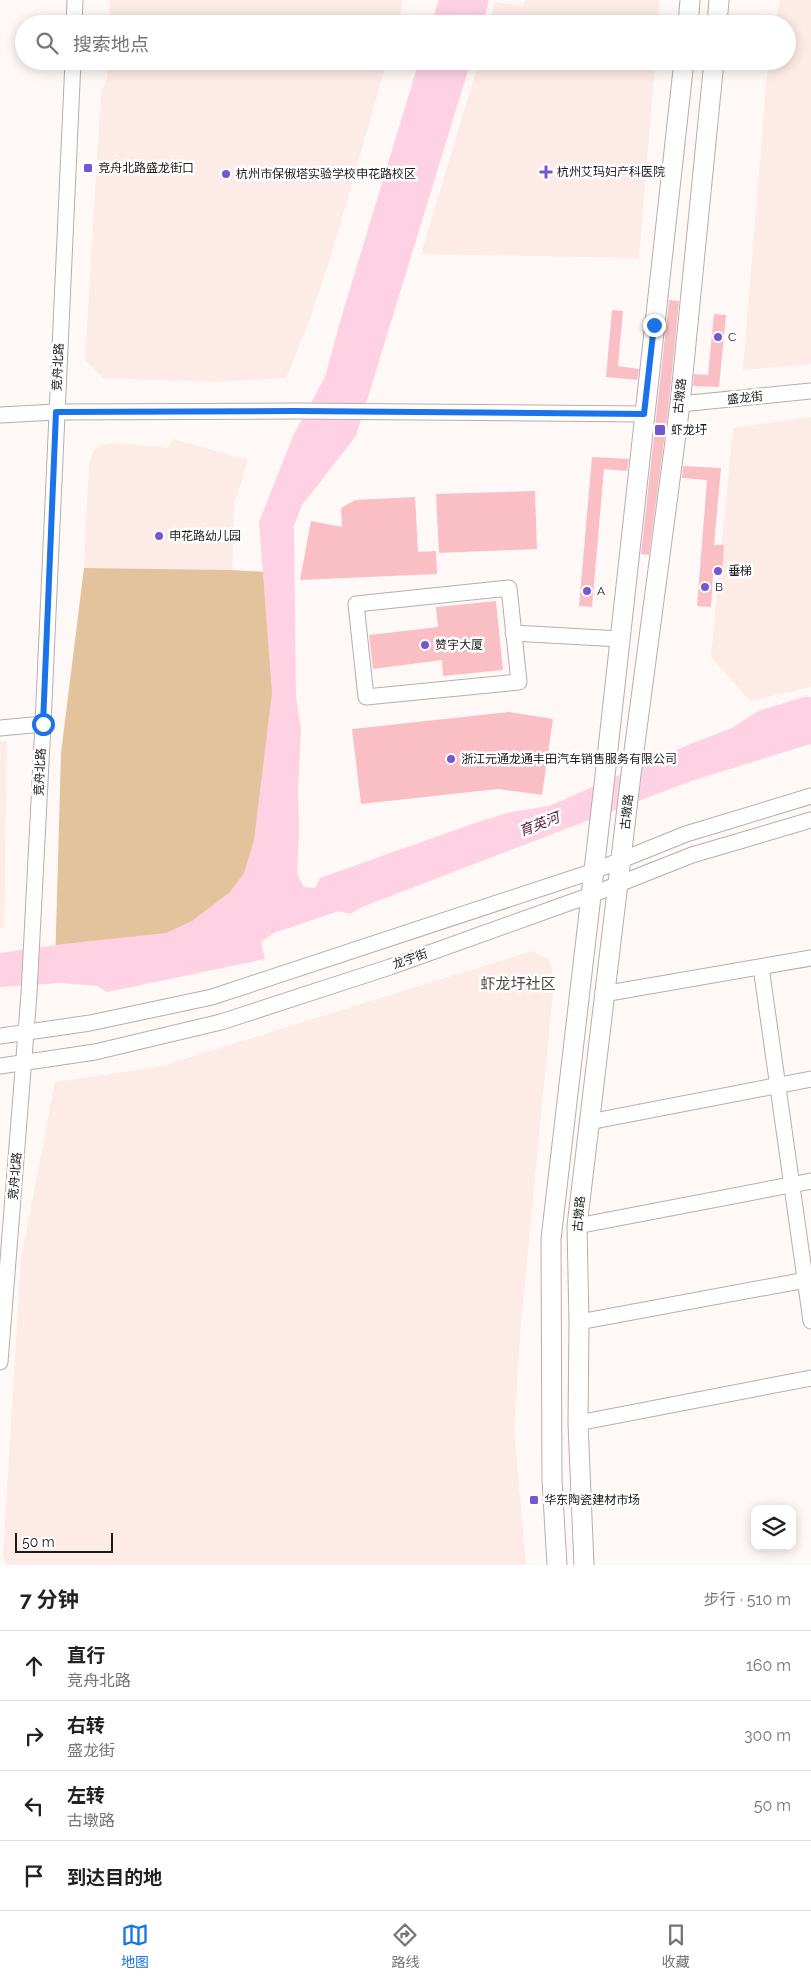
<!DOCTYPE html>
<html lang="zh">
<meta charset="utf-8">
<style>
:root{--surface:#fff;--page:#f2f2f2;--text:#222;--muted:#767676;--line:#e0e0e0;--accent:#1a73e8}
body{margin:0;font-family:Raleway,"Noto Sans SC",sans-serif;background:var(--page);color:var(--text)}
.controls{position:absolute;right:15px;bottom:15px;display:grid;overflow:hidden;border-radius:10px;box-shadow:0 2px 12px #0003}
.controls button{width:45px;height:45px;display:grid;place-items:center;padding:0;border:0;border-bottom:1px solid var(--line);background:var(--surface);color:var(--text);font:25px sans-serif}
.scale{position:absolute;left:15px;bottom:12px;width:98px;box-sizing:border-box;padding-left:5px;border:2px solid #1e1a1a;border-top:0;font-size:14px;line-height:18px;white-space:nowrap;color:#1e1a1a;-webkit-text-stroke:4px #fff;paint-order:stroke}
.stop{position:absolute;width:15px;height:15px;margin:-11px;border:4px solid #1a73e8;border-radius:50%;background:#fff}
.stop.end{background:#1a73e8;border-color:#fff;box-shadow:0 1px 5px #0008}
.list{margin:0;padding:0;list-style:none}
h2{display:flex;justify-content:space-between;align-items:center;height:65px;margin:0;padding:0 20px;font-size:21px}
h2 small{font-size:16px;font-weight:400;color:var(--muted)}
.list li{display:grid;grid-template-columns:32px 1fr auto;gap:15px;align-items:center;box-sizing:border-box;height:70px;padding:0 20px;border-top:1px solid var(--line)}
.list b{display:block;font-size:19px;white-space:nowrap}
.list p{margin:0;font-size:16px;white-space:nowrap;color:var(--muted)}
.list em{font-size:16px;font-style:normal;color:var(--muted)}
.icon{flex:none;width:28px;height:28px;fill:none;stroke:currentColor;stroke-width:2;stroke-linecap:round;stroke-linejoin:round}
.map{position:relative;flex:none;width:811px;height:1565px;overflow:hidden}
.search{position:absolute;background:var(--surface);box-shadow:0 2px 12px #0003;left:15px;right:15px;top:15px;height:55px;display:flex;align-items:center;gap:12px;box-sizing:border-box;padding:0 18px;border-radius:28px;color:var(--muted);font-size:19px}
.sheet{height:345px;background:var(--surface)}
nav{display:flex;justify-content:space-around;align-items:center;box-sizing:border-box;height:70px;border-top:1px solid var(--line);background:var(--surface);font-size:14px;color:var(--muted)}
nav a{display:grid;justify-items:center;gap:2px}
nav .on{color:var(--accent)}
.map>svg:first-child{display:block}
.built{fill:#fdebe7}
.green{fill:#e2c39b}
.water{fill:#fed2e3}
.building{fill:#f9bfc4}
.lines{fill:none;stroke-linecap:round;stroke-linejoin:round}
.minor-casing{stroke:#b7aeac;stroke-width:17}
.major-casing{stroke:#b7aeac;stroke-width:21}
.minor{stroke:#fff;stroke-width:15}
.major{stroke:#fff;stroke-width:19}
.route{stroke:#1a73e8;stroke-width:6}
.poi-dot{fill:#7556d0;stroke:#fff;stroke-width:2}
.labels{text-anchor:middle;stroke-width:5;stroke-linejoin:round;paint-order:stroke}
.poi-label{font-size:12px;fill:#1e1a1a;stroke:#fff;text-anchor:start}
.street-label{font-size:12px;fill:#1e1a1a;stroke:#fff}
.water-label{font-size:14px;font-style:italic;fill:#5d1f3f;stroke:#fff}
.quarter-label{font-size:15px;fill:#4f4846;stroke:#fff}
</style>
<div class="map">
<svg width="811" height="1565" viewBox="0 0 811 1565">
<rect width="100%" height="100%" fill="#fef8f7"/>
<g class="built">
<polygon points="110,0 403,0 398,24 109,24"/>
<polygon points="525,0 659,0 658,24 489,24 495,2 523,6"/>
<polygon points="780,0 811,0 811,364 743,370 767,75 770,61 787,61 787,24 776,24"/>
<polygon points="108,61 387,61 332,253 308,324 286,378 216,382 103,378 85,360 101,95 107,78"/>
<polygon points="479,61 655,61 639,258 421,254"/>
<polygon points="811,417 811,687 750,701 711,657 733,428"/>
<polygon points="173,439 248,460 234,504 232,570 84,568 89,466 93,452 101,445 118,443 168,448"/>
<polygon points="7,741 4,927 0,928 0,742"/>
<polygon points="532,951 549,959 554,980 521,1322 514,1430 526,1565 7,1565 3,1557 21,1259 55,1082 159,1067"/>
</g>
<polygon class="green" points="84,568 232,570 281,573 267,920 55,966 61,753"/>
<g class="water">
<polygon points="439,0 489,0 483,24 431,24"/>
<polygon points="419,61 471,61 356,436 302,505 294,526 296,697 301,729 298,789 299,830 297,874 304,887 315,888 320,878 475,823 511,812 549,806 690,744 732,728 758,711 804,697 811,697 811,744 691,781 362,907 350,914 339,911 274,933 261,942 265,959 107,992 97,986 61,983 0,987 0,953 63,944 166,933 192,921 230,892 244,873 254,840 272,693 259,522 293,436 325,377 342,315"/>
</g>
<g class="building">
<polygon points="669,300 679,301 669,403 649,555 641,554"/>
<polygon points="612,310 623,311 618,366 639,369 637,380 606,377"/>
<polygon points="714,314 726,315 719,387 693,386 694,374 708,375"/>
<polygon points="592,457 629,459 627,471 604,469 592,607 579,606"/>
<polygon points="683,466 721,468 714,545 724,545 722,576 713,575 711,607 697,606 707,480 682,478"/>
<polygon points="535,491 537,549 439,553 436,494"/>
<polygon points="415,497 418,552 436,551 437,574 300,580 311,521 342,527 341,508 355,500"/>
<polygon points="496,601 503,670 443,676 442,660 373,669 369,635 438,627 436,607"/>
<polygon points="509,712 553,719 542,795 498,789 361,804 352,729"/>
</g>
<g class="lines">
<g class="minor-casing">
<g id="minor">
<polyline points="74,24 75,0"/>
<polyline points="680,404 811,391"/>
<polyline points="0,415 56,412 294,411 644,414"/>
<polygon points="509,588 519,682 366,697 356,604"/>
<polyline points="513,633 620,639"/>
<polyline points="0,728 43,724"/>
<polyline points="761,967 811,1321"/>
<polyline points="603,994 811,958"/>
<polyline points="0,1036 90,1023 212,997 594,871 686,834 811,796"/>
<polyline points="0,1066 95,1052 221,1022 390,967 591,895 692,855 811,820"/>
<polyline points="589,1122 811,1079"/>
<polyline points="577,1226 811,1181"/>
<polyline points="579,1322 811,1279"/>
<polyline points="0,1362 29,994 43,724 73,61"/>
<polyline points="578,1423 811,1378"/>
</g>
</g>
<g class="major-casing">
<g id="major">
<polyline points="688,24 690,0"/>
<polyline points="717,24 719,0"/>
<polyline points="557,1565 552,1480 551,1239 605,776 684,61"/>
<polyline points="584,1565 578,1423 579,1322 577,1226 632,766 680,404 714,61"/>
</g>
</g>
<use href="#minor" class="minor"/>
<use href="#major" class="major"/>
</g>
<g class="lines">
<polyline class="route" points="43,724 56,412 294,411 644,414 654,325"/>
</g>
<g class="poi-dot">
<rect x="83" y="163" width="10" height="10" rx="2.5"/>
<path d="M543.5 164.5h5v5h5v5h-5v5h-5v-5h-5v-5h5z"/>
<circle cx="226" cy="174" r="5"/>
<circle cx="718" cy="337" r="5"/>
<rect x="654" y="424" width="12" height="12" rx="2.5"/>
<circle cx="159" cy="536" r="5"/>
<circle cx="718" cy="571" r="5"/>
<circle cx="705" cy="587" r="5"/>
<circle cx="587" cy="591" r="5"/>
<circle cx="425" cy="645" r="5"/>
<circle cx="451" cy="759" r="5"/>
<rect x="529" y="1495" width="10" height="10" rx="2.5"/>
</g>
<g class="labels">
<g class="poi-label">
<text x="98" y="172">竞舟北路盛龙街口</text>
<text x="557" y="176">杭州艾玛妇产科医院</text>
<text x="236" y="178">杭州市保俶塔实验学校申花路校区</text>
<text x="728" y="341">C</text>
<text x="671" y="434">虾龙圩</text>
<text x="169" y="540">申花路幼儿园</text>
<text x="728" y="575">垂梯</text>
<text x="715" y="591">B</text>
<text x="597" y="595">A</text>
<text x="435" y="649">赞宇大厦</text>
<text x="461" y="763">浙江元通龙通丰田汽车销售服务有限公司</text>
<text x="544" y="1504">华东陶瓷建材市场</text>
</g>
<g class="street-label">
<text transform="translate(58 367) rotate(-87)" y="4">竞舟北路</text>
<text transform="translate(680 396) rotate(-84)" y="4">古墩路</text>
<text transform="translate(745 398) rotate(-6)" y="4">盛龙街</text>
<text transform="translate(40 772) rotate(-87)" y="4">竞舟北路</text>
<text transform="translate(627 812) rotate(-84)" y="4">古墩路</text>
<text transform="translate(410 959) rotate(-19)" y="4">龙宇街</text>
<text transform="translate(15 1176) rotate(-85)" y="4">竞舟北路</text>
<text transform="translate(579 1214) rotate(-85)" y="4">古墩路</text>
</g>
<g class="water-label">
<text transform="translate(539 824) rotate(-21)" y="5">育英河</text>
</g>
<g class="quarter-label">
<text x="518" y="989">虾龙圩社区</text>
</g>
</g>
</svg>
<div class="controls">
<button><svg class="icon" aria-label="layers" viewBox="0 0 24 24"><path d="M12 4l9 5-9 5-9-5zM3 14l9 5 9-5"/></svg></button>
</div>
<div class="scale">50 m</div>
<div class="stop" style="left:43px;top:724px"></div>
<div class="stop end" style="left:654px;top:325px"></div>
<div class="search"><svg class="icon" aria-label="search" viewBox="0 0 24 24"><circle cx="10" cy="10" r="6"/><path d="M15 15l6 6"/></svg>搜索地点</div>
</div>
<section class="sheet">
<h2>7 分钟<small>步行 · 510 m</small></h2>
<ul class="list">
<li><svg class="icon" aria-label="ahead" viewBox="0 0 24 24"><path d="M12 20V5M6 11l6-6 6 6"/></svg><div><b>直行</b><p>竞舟北路</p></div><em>160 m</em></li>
<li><svg class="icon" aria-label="right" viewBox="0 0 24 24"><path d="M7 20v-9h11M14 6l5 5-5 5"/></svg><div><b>右转</b><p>盛龙街</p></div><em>300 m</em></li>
<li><svg class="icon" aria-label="left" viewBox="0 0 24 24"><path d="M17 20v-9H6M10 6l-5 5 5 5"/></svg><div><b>左转</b><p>古墩路</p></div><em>50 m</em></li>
<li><svg class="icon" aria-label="arrive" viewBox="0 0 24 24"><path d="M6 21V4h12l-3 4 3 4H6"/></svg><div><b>到达目的地</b></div></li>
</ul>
</section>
<nav>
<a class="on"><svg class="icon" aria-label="map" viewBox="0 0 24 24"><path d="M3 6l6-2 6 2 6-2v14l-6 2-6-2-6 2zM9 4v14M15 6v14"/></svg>地图</a>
<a><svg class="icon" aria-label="directions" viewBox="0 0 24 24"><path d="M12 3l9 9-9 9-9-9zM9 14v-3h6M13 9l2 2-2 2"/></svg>路线</a>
<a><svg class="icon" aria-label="saved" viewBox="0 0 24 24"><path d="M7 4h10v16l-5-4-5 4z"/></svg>收藏</a>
</nav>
